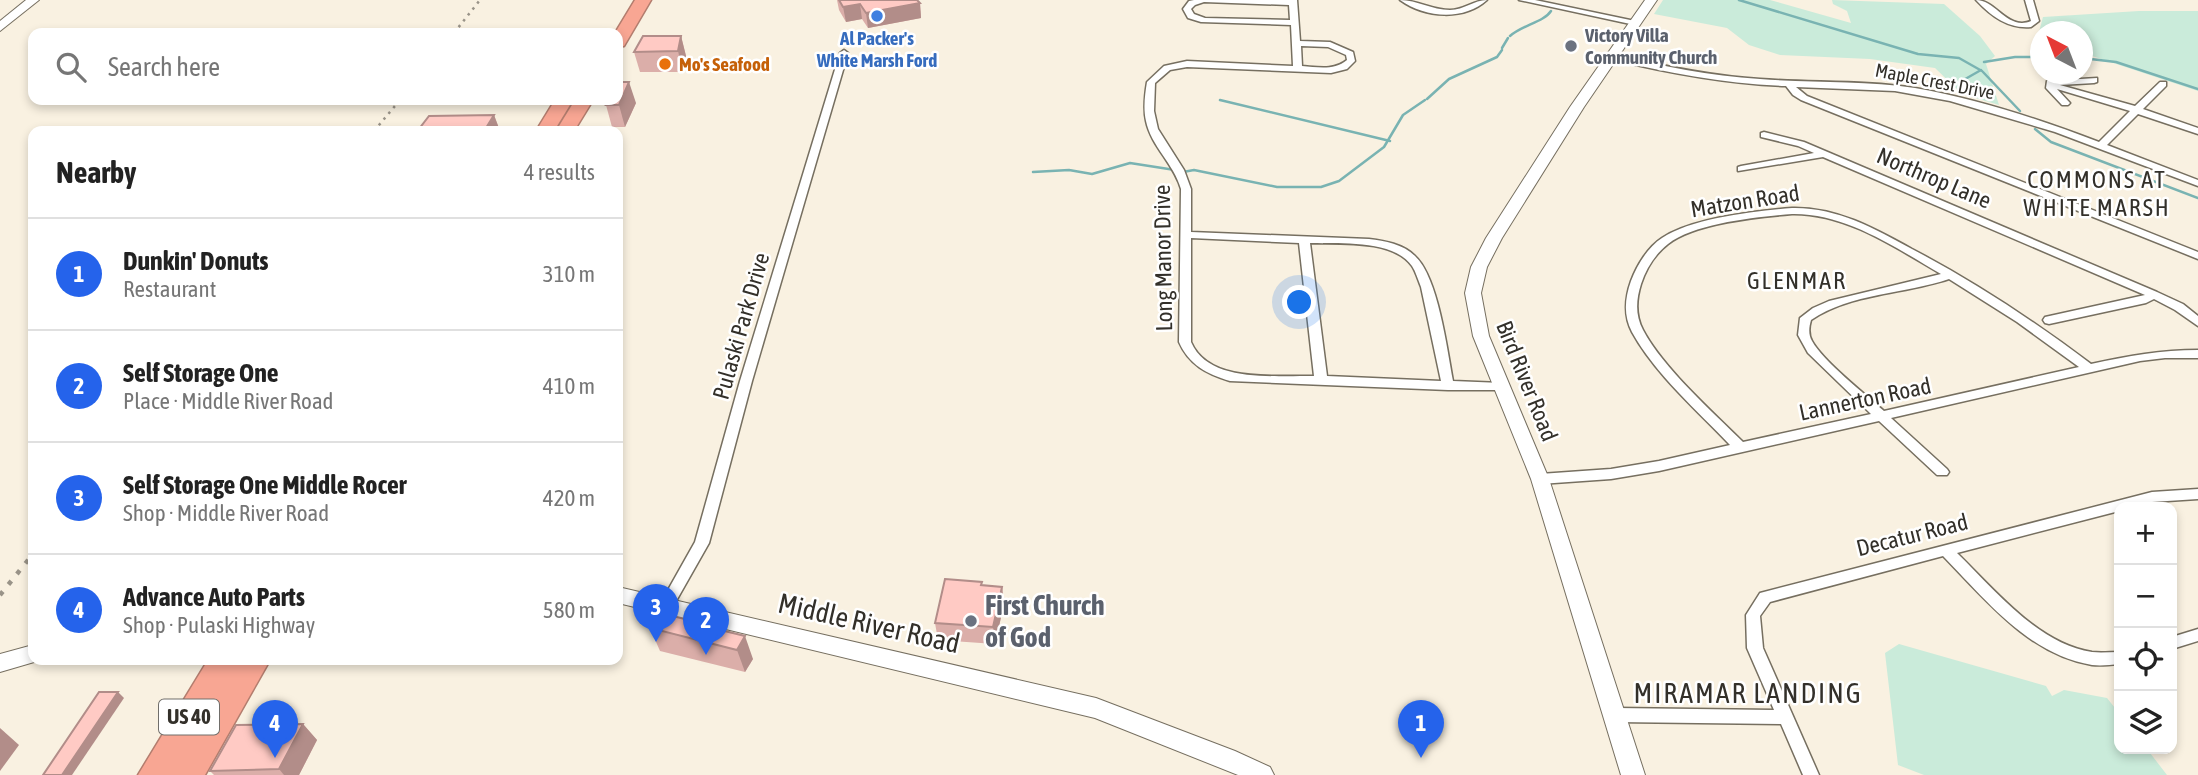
<!DOCTYPE html>
<meta charset="utf-8">
<style>
:root{--surface:#fff;--page:#f2f2f2;--text:#222;--muted:#767676;--line:#e0e0e0;--accent:#2563eb}
body{margin:0;font-family:"Asap Condensed",sans-serif;background:var(--page);color:var(--text)}
.controls{position:absolute;right:21px;bottom:21px;display:grid;overflow:hidden;border-radius:14px;box-shadow:0 4px 10px #0003}
.controls button{width:63px;height:63px;display:grid;place-items:center;padding:0;border:0;border-bottom:2px solid var(--line);background:var(--surface);color:var(--text);font:35px sans-serif}
.compass{position:absolute;left:2030px;top:21px;width:63px;height:63px;border-radius:50%;background:var(--surface);box-shadow:0 4px 10px #0003;rotate:318deg}
.you{position:absolute;left:1300px;top:303px;width:24px;height:24px;margin:-18px;border:5px solid #fff;border-radius:50%;background:#1a73e8;box-shadow:0 0 0 10px #1a73e833}
.badge{display:grid;place-items:center;width:46px;height:46px;border-radius:50%;background:var(--accent);color:#fff;font-size:23px;font-weight:700}
.pin{position:absolute;translate:-50% -58px;filter:drop-shadow(0 2px 4px #0008)}
.pin::after{content:'';position:absolute;top:37px;width:24px;height:21px;background:inherit;clip-path:polygon(0 0,100% 0,50% 100%)}
.list{margin:0;padding:0;list-style:none}
h2{display:flex;justify-content:space-between;align-items:center;height:91px;margin:0;padding:0 28px;font-size:30px}
h2 small{font-size:23px;font-weight:400;color:var(--muted)}
.list li{display:grid;grid-template-columns:46px 1fr auto;gap:21px;align-items:center;box-sizing:border-box;height:112px;padding:0 28px;border-top:2px solid var(--line)}
.list b{display:block;font-size:26px;white-space:nowrap}
.list p{margin:0;font-size:23px;white-space:nowrap;color:var(--muted)}
.list em{font-size:23px;font-style:normal;color:var(--muted)}
.icon{flex:none;width:38px;height:38px;fill:none;stroke:currentColor;stroke-width:2;stroke-linecap:round;stroke-linejoin:round}
.map{position:relative;flex:none;width:2198px;height:775px;overflow:hidden}
.search{position:absolute;background:var(--surface);box-shadow:0 4px 10px #0003;left:28px;top:28px;width:595px;height:77px;display:flex;align-items:center;gap:18px;box-sizing:border-box;padding:0 24px;border-radius:14px;color:var(--muted);font-size:26px}
.panel{position:absolute;background:var(--surface);box-shadow:0 4px 10px #0003;left:28px;top:126px;width:595px;height:539px;border-radius:14px}
.map>svg:first-child{display:block}
.green{fill:#caebda}
.lines{fill:none;stroke-linecap:round;stroke-linejoin:round}
.stream{stroke:#79b3b2;stroke-width:2.5}
.street-casing{stroke:#766f60;stroke-width:3}
.secondary-casing{stroke:#766f60;stroke-width:2}
.highway-casing{stroke:#b37d6e;stroke-width:3}
.street{fill:#fff;fill-rule:evenodd}
.secondary{fill:#fff;fill-rule:evenodd}
.highway{fill:#f8a693;fill-rule:evenodd}
.rail-far1{stroke:#999388;stroke-width:2.5;stroke-dasharray:2.5 5;stroke-linecap:butt}
.rail{stroke:#999388;stroke-width:4.5;stroke-dasharray:4.5 9;stroke-linecap:butt}
.wall{fill:#dbaea9}
.shaded-wall{fill:#b28d89}
.building{fill:#ffcac4;stroke:#b28d89;stroke-width:2}
.shop-dot{fill:#3f7fe0;stroke:#fff;stroke-width:2.5}
.worship-dot{fill:#6b7280;stroke:#fff;stroke-width:2.5}
.food-dot{fill:#e8710a;stroke:#fff;stroke-width:2.5}
.labels{text-anchor:middle;stroke-width:5;stroke-linejoin:round;paint-order:stroke}
.far-worship-label{font-size:19px;font-weight:bold;fill:#5b616d;stroke:#fff;text-anchor:start}
.far-shop-label{font-size:19px;font-weight:bold;fill:#366cbe;stroke:#fff}
.far-food-label{font-size:19px;font-weight:bold;fill:#c56008;stroke:#fff;text-anchor:start}
.far-street-label{font-size:19px;fill:#33302a;stroke:#fff}
.shield{fill:#fff;stroke:#706e6a;stroke-width:2}
.shield-label{font-size:21px;font-weight:bold;fill:#33302a}
.street-label{font-size:23px;fill:#33302a;stroke:#fff}
.neighbourhood-label{font-size:24px;letter-spacing:2px;fill:#33302a;stroke:#fff}
.near-worship-label{font-size:28px;font-weight:bold;fill:#5b616d;stroke:#fff;text-anchor:start}
.near-street-label{font-size:28px;fill:#33302a;stroke:#fff}
.near-neighbourhood-label{font-size:28px;letter-spacing:2px;fill:#33302a;stroke:#fff}
</style>
<div class="map">
<svg width="2198" height="775" viewBox="0 0 2198 775">
<rect width="100%" height="100%" fill="#f9f1e1"/>
<g class="green">
<polygon points="1663,0 1770,0 1851,23 1847,11 1833,4 1832,0 1944,4 1980,36 1995,56 1986,64 1999,105 1962,94 1935,68 1870,59 1780,55 1749,45 1727,28 1654,14"/>
<polygon points="2139,11 2198,11 2198,91 2083,53 2082,32 2040,32 2040,40 2037,39 2043,17"/>
<polygon points="1899,644 2046,686 2052,696 2064,690 2107,698 2119,713 2119,749 2147,749 2167,775 1924,775 1898,765 1885,653"/>
</g>
<g class="lines">
<g class="stream">
<polyline points="1739,0 1918,54 1959,58 1982,71"/>
<path d="M1510 36C1522 25 1544 22 1551 11"/>
<polyline points="1502,48 1508,38"/>
<polyline points="2082,58 2116,62 2198,89"/>
<polyline points="1984,62 2015,57 2040,57"/>
<polyline points="1983,72 2020,111"/>
<polyline points="1960,82 1981,70"/>
<polyline points="1427,99 1449,79 1497,57 1502,50"/>
<polyline points="1220,100 1390,141"/>
<polyline points="2035,129 2051,142 2198,198"/>
<polyline points="1033,172 1069,170 1092,174 1130,163 1175,170"/>
<polyline points="1183,172 1194,170 1277,187 1321,187 1339,181 1384,147 1403,115 1425,100"/>
</g>
<g class="street-casing">
<g id="street">
<path d="M1194 0H1297L1300 41 1330 42 1353 52 1355 61 1347 69 1331 73 1187 67 1170 70 1155 83 1154 111 1158 129 1184 170 1191 189V232L1369 239C1385 241 1403 244 1415 256 1438 277 1447 349 1453 381L1502 383 1508 387 1506 390H1448L1230 381C1207 374 1189 365 1179 342L1181 189C1174 164 1151 146 1146 121 1143 108 1145 94 1147 82L1164 66 1187 61 1293 66 1291 25 1201 22 1188 18 1183 9 1189 1ZM1204 2 1289 5 1290 20 1205 18 1194 14 1191 9 1195 5ZM1301 46 1328 47 1346 55 1347 60C1334 71 1317 67 1302 66ZM1191 238 1299 243 1314 376C1276 375 1209 384 1191 342ZM1310 243C1339 244 1393 239 1412 266 1416 272 1418 280 1421 287L1441 381 1327 376Z"/>
<path d="M1400 0C1417 0 1432 10 1450 10 1464 10 1474 0 1487 0 1464 21 1425 18 1400 0Z"/>
<polygon points="1519,0 1535,0 1635,21 1639,23 1635,25"/>
<path d="M1976 0C1996 0 2008 31 2031 21L2025 0H2033L2039 21 2031 27C2008 29 1991 16 1976 0Z"/>
<polygon points="844,50 848,53 752,381 709,543 671,610 666,612 661,610 659,606 695,542 740,381 840,53"/>
<path d="M1613 54C1662 66 1710 76 1760 79 1812 83 1864 80 1915 88 1978 99 2039 119 2099 142L2130 111 2057 89 2070 103 2068 105H2062L2046 88 2047 81 2097 78V82L2094 83 2060 85 2135 106 2160 82H2166V86L2143 109 2198 128V134L2138 114 2107 145 2198 180V186L2055 132 1950 101 1895 91 1796 87 1807 96 2198 252V259L1801 100 1793 95 1786 86C1726 84 1668 73 1610 59V55Z"/>
<polygon points="1764,132 1804,142 2157,292 2183,304 2198,316 2198,326 2175,310 2154,299 2146,303 2049,324 2045,323 2043,320 2045,317 2145,295 1823,157 1738,171 1738,167 1741,166 1814,153 1798,146 1761,137 1761,133"/>
<path d="M1792 208C1836 207 1874 228 1912 249 1975 282 2034 321 2091 364 2128 356 2161 350 2198 350V358H2165L2140 361 1891 418 1947 469 1949 472 1947 475H1937L1879 421 1659 471 1611 479 1540 484 1535 482 1533 479 1535 476 1540 474 1611 469 1659 461 1730 445C1698 411 1655 374 1632 332 1623 315 1625 298 1631 281 1637 265 1648 247 1662 238 1692 218 1756 211 1792 208ZM1792 214C1846 213 1896 248 1941 274L1829 301 1813 308 1800 318 1798 335 1808 353 1871 414 1743 442C1713 412 1663 368 1643 330 1635 315 1636 300 1641 284 1646 269 1655 254 1668 244 1695 223 1758 217 1792 214ZM1949 279 2017 322 2079 367 1884 411C1865 394 1823 361 1812 341 1808 334 1809 327 1811 320 1851 293 1905 294 1949 279Z"/>
<path d="M2198 489V499L2152 502 2132 507H2119V511L1957 553C1994 589 2038 644 2092 652 2101 653 2110 652 2119 652V664C2110 665 2101 666 2092 665 2029 655 1985 599 1943 556L1770 602 1760 616 1763 648 1819 775H1803L1781 724 1616 722 1610 720 1608 715 1610 710 1616 708 1774 710 1747 648 1746 615 1760 593 2152 492Z"/>
<polygon points="2198,629 2198,641 2172,649 2172,637"/>
</g>
</g>
<g class="secondary-casing">
<g id="secondary">
<polygon points="26,0 39,0 0,31 0,21"/>
<polygon points="1645,0 1657,0 1584,107 1502,238 1487,267 1481,293 1489,336 1549,479 1645,775 1621,775 1531,479 1473,336 1465,293 1471,267 1486,238 1570,107"/>
<polygon points="618,587 1096,698 1235,751 1270,767 1274,775 1238,775 1095,718 618,603"/>
<polygon points="33,645 33,660 41,660 0,672 0,654"/>
</g>
</g>
<g class="highway-casing">
<g id="highway">
<polygon points="635,0 651,0 624,46 618,47 618,33 615,33"/>
<polygon points="555,100 573,100 554,131 536,131"/>
<polygon points="575,100 593,100 574,131 556,131"/>
<polygon points="208,660 270,660 205,775 138,775"/>
</g>
</g>
<use href="#street" class="street"/>
<use href="#secondary" class="secondary"/>
<use href="#highway" class="highway"/>
<g class="rail-far1">
<polyline points="454,33 480,0"/>
<polyline points="374,131 400,100"/>
</g>
<polyline class="rail" points="0,595 33,554"/>
</g>
<g class="wall">
<polygon points="837,0 917,0 920,3 921,18 868,28 862,19 846,22 839,10"/>
<polygon points="681,36 686,56 683,72 640,72 634,52"/>
<polygon points="636,103 625,127 612,127 606,105"/>
<polygon points="494,115 500,131 420,131 419,129"/>
<polygon points="982,585 1002,587 1004,604 995,644 938,640 935,623"/>
<polygon points="692,623 753,659 745,672 660,651 650,628"/>
<polygon points="303,724 317,740 299,775 214,775 210,771"/>
</g>
<g class="shaded-wall">
<polygon points="920,3 921,18 868,28 866,13"/>
<polygon points="860,4 862,19 846,22 843,7"/>
<polygon points="681,36 686,56 683,72 678,51"/>
<polygon points="629,82 636,103 625,127 619,105"/>
<polygon points="494,115 500,131 487,131 486,128"/>
<polygon points="1002,587 1004,604 995,644 993,627"/>
<polygon points="745,636 753,659 745,672 737,650"/>
<polygon points="118,692 124,698 72,775 62,775"/>
<polygon points="303,724 317,740 299,775 284,775 279,769"/>
<polygon points="0,728 19,745 0,771"/>
</g>
<g class="building">
<polygon points="839,0 917,0 920,3 866,13 860,4 843,7"/>
<polygon points="643,36 681,36 678,51 634,52"/>
<polygon points="618,82 629,82 619,105 606,105 609,100 618,100"/>
<polygon points="494,115 486,128 419,129 429,116"/>
<polygon points="945,579 982,582 981,585 1002,587 993,627 935,623"/>
<polygon points="660,613 689,620 692,623 745,636 737,650 650,628"/>
<polygon points="99,692 118,692 62,775 43,775"/>
<polygon points="303,724 279,769 210,771 236,725"/>
</g>
<circle class="shop-dot" cx="877" cy="16" r="7"/>
<g class="worship-dot">
<circle cx="1571" cy="46" r="7"/>
<circle cx="971" cy="621" r="7"/>
</g>
<circle class="food-dot" cx="665" cy="64" r="7"/>
<g class="labels">
<g class="far-worship-label">
<text x="1585" y="42">Victory Villa<tspan x="1585" dy="22">Community Church</tspan></text>
</g>
<g class="far-shop-label">
<text x="877" y="45">Al Packer's<tspan x="877" dy="22">White Marsh Ford</tspan></text>
</g>
<g class="far-food-label">
<text x="679" y="71">Mo's Seafood</text>
</g>
<g class="far-street-label">
<text transform="translate(1935 81) rotate(11)" y="7">Maple Crest Drive</text>
</g>
<rect class="shield" x="159" y="699.5" width="60" height="35" rx="5"/>
<g class="shield-label">
<text x="189" y="724">US 40</text>
</g>
<g class="street-label">
<text transform="translate(1934 178) rotate(23)" y="8">Northrop Lane</text>
<text transform="translate(1745 201) rotate(-9)" y="8">Matzon Road</text>
<text transform="translate(1163 258) rotate(-91)" y="8">Long Manor Drive</text>
<text transform="translate(741 326) rotate(-74)" y="8">Pulaski Park Drive</text>
<text transform="translate(1527 381) rotate(68)" y="8">Bird River Road</text>
<text transform="translate(1865 399) rotate(-12)" y="8">Lannerton Road</text>
<text transform="translate(1912 535) rotate(-14)" y="8">Decatur Road</text>
</g>
<g class="neighbourhood-label">
<text x="2097" y="188">COMMONS AT<tspan x="2097" dy="28">WHITE MARSH</tspan></text>
<text x="1797" y="289">GLENMAR</text>
</g>
<g class="near-worship-label">
<text x="985" y="615">First Church<tspan x="985" dy="32">of God</tspan></text>
</g>
<g class="near-street-label">
<text transform="translate(869 623) rotate(13)" y="10">Middle River Road</text>
</g>
<g class="near-neighbourhood-label">
<text x="1748" y="703">MIRAMAR LANDING</text>
</g>
</g>
</svg>
<div class="controls">
<button>+</button>
<button>−</button>
<button><svg class="icon" aria-label="locate" viewBox="0 0 24 24"><circle cx="12" cy="12" r="6"/><path d="M12 2v4M12 18v4M2 12h4M18 12h4"/></svg></button>
<button><svg class="icon" aria-label="layers" viewBox="0 0 24 24"><path d="M12 4l9 5-9 5-9-5zM3 14l9 5 9-5"/></svg></button>
</div>
<svg class="compass" viewBox="-18 -18 36 36"><path d="M0-13l5 13h-10z" fill="#e53935"/><path d="M0 13l5-13h-10z" fill="#767676"/></svg>
<div class="you"></div>
<div class="pin badge" style="left:1421px;top:758px">1</div>
<div class="pin badge" style="left:706px;top:655px">2</div>
<div class="pin badge" style="left:656px;top:642px">3</div>
<div class="pin badge" style="left:275px;top:758px">4</div>
<div class="search"><svg class="icon" aria-label="search" viewBox="0 0 24 24"><circle cx="10" cy="10" r="6"/><path d="M15 15l6 6"/></svg>Search here</div>
<section class="panel">
<h2>Nearby<small>4 results</small></h2>
<ul class="list">
<li><span class="badge">1</span><div><b>Dunkin' Donuts</b><p>Restaurant</p></div><em>310 m</em></li>
<li><span class="badge">2</span><div><b>Self Storage One</b><p>Place · Middle River Road</p></div><em>410 m</em></li>
<li><span class="badge">3</span><div><b>Self Storage One Middle Rocer</b><p>Shop · Middle River Road</p></div><em>420 m</em></li>
<li><span class="badge">4</span><div><b>Advance Auto Parts</b><p>Shop · Pulaski Highway</p></div><em>580 m</em></li>
</ul>
</section>
</div>
